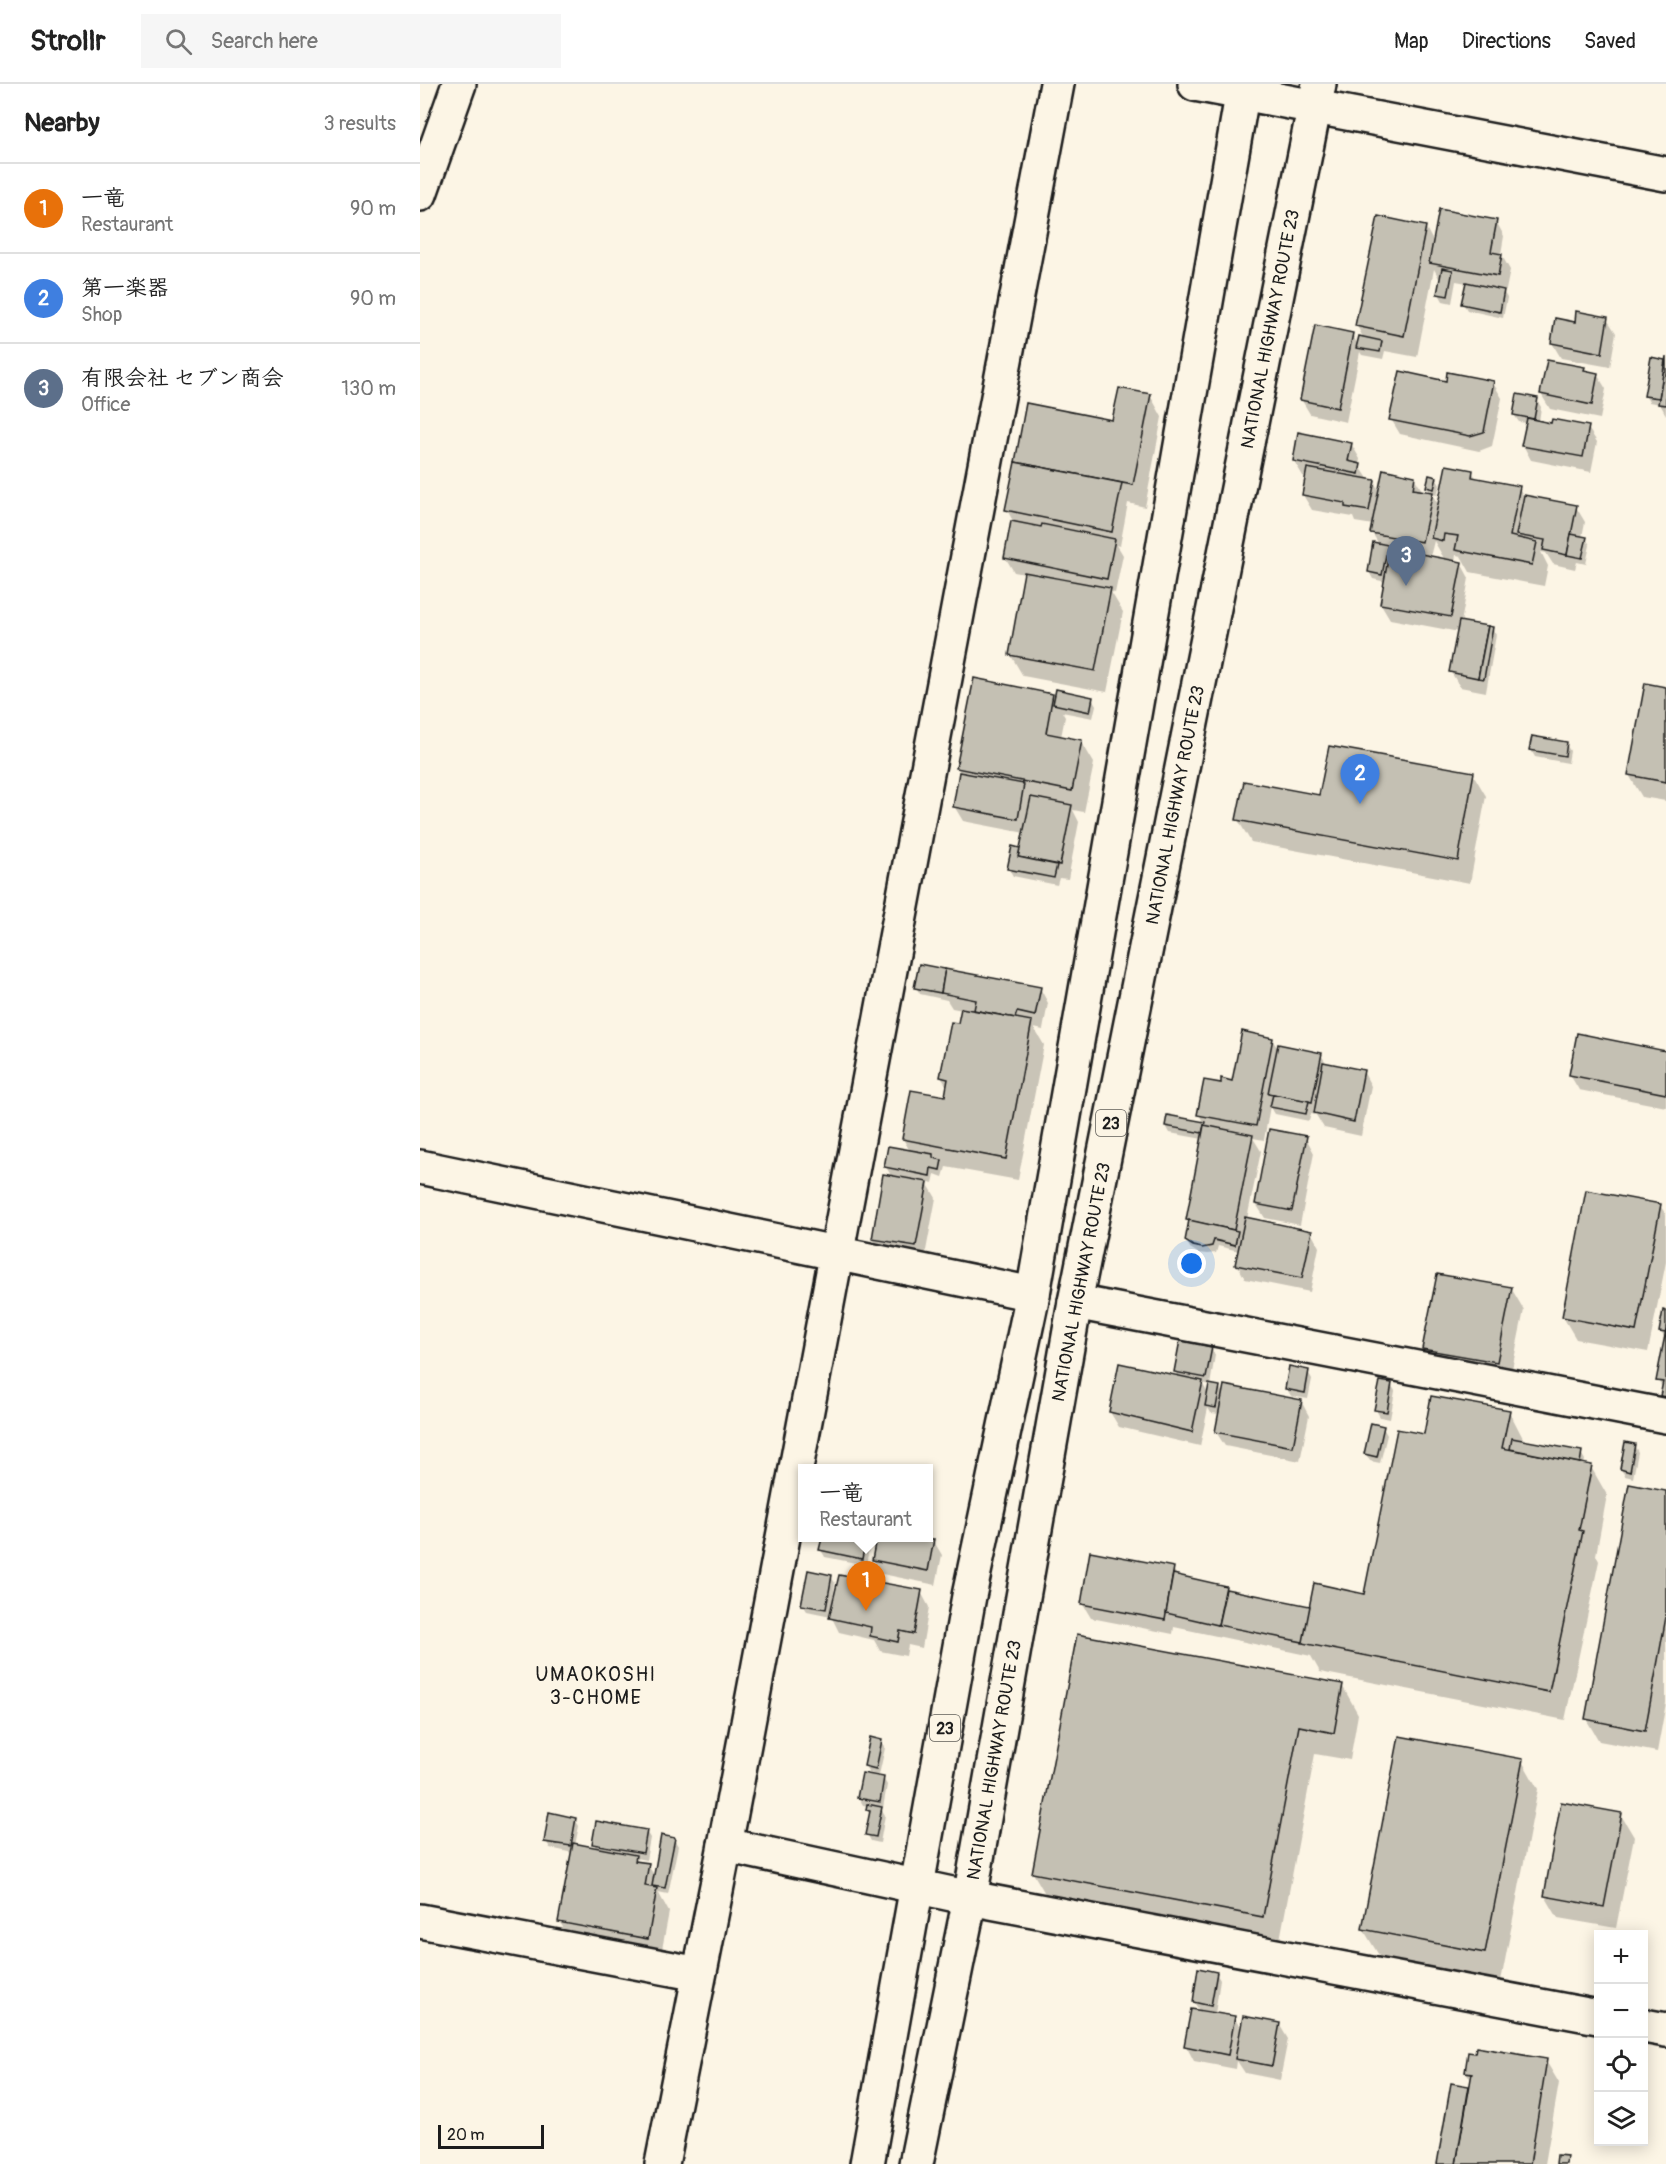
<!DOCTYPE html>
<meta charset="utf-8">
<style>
:root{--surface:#fff;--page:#f6f6f6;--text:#222;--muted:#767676;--line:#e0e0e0;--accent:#ea580c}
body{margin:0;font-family:Pangolin,"Klee One",sans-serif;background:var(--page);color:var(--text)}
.controls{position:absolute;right:18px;bottom:18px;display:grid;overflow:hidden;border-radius:0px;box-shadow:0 3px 15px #0003}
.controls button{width:54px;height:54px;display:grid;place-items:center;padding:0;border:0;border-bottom:2px solid var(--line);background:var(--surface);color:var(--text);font:30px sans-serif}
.scale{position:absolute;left:18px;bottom:15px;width:106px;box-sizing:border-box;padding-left:6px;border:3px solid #1c1c1c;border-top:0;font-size:16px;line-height:21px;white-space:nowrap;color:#1c1c1c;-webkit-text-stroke:4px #fcf5e5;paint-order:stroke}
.you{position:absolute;left:772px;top:1180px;width:21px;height:21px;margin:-15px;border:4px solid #fff;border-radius:50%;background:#1a73e8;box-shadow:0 0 0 9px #1a73e833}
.badge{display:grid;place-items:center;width:39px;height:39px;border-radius:50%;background:var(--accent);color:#fff;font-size:20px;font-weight:700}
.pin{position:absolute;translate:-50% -50px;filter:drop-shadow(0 2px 3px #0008)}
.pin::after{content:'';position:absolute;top:32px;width:21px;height:18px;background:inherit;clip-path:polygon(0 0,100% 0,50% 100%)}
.popup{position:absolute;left:378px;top:1380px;width:135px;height:78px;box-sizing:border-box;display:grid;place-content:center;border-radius:0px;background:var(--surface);filter:drop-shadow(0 2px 4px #0005);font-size:20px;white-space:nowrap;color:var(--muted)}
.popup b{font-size:22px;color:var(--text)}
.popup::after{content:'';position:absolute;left:50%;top:100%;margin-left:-12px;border:12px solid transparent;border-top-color:var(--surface)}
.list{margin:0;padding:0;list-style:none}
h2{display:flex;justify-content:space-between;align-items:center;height:78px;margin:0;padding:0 24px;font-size:26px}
h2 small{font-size:20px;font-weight:400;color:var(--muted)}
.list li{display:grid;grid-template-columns:39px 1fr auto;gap:18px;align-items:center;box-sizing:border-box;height:90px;padding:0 24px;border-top:2px solid var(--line)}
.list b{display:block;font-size:22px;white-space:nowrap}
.list p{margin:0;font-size:20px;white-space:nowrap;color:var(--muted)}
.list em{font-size:20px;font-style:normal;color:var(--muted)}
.icon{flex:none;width:33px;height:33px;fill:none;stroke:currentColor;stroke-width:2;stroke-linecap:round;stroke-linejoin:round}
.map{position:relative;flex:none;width:1246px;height:2080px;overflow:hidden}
header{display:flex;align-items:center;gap:36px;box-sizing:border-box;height:84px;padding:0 30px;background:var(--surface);border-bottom:2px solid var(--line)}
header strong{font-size:28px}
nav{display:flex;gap:33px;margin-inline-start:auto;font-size:21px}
.search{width:420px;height:54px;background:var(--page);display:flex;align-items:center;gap:15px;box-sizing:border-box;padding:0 21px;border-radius:0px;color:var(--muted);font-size:22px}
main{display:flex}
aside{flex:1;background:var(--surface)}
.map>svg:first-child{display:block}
.shadow{fill:#0003;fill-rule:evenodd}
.building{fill:#c4c0b3;stroke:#1c1c1c;stroke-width:1.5}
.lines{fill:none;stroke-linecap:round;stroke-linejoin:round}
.minor-casing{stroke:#1c1c1c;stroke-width:38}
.highway-casing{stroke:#1c1c1c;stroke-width:38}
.minor{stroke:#fcf5e5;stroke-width:33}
.highway{stroke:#fcf5e5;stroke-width:33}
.labels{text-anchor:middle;stroke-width:4.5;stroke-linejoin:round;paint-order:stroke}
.shield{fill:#fcf5e5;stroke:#5f5d58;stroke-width:1.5}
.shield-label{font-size:16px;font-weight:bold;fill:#1c1c1c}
.street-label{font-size:18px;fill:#1c1c1c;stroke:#fcf5e5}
.neighbourhood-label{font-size:20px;letter-spacing:1.5px;fill:#1c1c1c;stroke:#fcf5e5}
</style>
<header>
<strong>Strollr</strong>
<div class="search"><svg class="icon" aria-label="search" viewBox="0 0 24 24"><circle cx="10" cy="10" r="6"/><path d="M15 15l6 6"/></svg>Search here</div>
<nav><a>Map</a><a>Directions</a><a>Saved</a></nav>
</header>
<main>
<aside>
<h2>Nearby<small>3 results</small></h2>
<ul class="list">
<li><span class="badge" style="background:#e8710a">1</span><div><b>一竜</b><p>Restaurant</p></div><em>90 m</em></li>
<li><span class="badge" style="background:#3f7fe0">2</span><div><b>第一楽器</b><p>Shop</p></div><em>90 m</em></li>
<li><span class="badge" style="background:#5c6f8a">3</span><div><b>有限会社 セブン商会</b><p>Office</p></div><em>130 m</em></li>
</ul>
</aside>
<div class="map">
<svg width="1246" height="2080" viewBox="0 0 1246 2080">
<rect width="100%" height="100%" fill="#fcf5e5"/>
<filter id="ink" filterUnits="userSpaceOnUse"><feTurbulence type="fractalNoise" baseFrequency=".0167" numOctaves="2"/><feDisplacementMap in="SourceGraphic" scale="12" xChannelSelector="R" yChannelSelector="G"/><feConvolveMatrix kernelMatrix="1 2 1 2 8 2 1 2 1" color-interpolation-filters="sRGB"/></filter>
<g filter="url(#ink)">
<g class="shadow">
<polygon points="1076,137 1084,152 1081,170 1090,186 1086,206 1082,205 1087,214 1083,234 1047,226 1043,219 1047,199 1036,197 1032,219 1023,217 1019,210 1022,194 1019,194 1014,185 997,273 965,267 963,275 942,271 940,268 926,338 890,330 881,315 932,250 938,261 944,255 937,242 1006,144 1014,159"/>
<polygon points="1187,235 1196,249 1190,283 1141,274 1132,259 1156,240"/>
<polygon points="1244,277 1246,280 1246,331 1240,320 1229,318 1225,311"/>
<polygon points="1164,285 1166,288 1177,290 1186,305 1180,335 1130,325 1121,310"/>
<polygon points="1027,299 1073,299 1082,314 1072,362 1059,367 980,350 971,335"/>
<polygon points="730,311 742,333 725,423 708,419 700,462 697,461 703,471 695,509 691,508 703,528 687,608 603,592 590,570 605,490 594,488 585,473 594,439 587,426 607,321 693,337"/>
<polygon points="1117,316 1121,323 1119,338 1168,344 1177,358 1171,388 1111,376 1103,361 1107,339 1099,338 1094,331"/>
<path d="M932 361 940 375 939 381 949 396 954 398 960 408 994 393 1003 408 1011 410 1007 403 1016 394 1020 401 1017 411 1012 410 1019 422 1052 388 1057 395 1099 404 1104 413 1156 423 1165 438 1162 453 1166 454 1170 461 1166 480 1157 478 1155 485 1133 480 1126 469 1121 468 1128 482 1124 502 1050 488 1041 472 1036 471 1035 478 1041 479 1049 494 1041 539 1072 544 1076 551 1066 608 1040 603 1031 588 1039 548 970 535 961 520 966 498 953 495 949 488 959 460 952 449 953 441 935 438 933 433 892 426 883 411 886 393 883 392 874 377ZM1014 457 1025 476 1010 473Z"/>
<polygon points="1226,601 1246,604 1246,717 1222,713 1209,691"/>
<polygon points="632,611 635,616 672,614 676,621 673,634 642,628 645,633 641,653 661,657 674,679 664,728 653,726 659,738 648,795 639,794 637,801 593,792 589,785 601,768 605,749 543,737 534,722 540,689 538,684"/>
<polygon points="1146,660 1150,667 1148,679 1115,673 1111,666"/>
<polygon points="1053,690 1066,712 1050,799 831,758 818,736"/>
<polygon points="496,903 620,904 628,919 623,946 614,944 624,961 598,1096 526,1083 523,1093 515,1090 513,1099 506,1097 516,1114 504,1177 462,1169 453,1155 472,1093 466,1083 490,1067 483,1055 526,1014 528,1004 521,993 539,940 542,926 532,924 527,916 500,910"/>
<polygon points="1158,951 1246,968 1246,1023 1159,1006 1150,991"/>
<polygon points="852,955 858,965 901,971 907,980 943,987 951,1002 941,1052 904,1044 896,1031 891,1030 889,1037 855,1030 850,1022 844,1056 833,1054 841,1067 827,1135 891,1148 899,1163 890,1208 825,1195 817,1180 819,1167 798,1162 796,1169 787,1170 778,1169 770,1164 766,1156 770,1139 768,1136 783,1055 750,1049 746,1042 784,1040 779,1030 802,1001 813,999"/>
<polygon points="886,1054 894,1069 880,1141 845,1134 836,1120"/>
<polygon points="1240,1121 1246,1131 1246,1178 1228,1268 1156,1255 1143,1233"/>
<polygon points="1091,1204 1104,1226 1089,1300 1016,1287 1003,1265"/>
<polygon points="1245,1228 1246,1228 1246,1320 1241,1312 1243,1305 1238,1296 1245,1255 1241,1248"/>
<polygon points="791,1264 795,1271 790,1301 782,1299 789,1311 800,1304 804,1311 881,1317 889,1332 880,1377 805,1362 796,1348 800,1330 791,1329 788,1324 780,1362 699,1343 690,1328 758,1293 755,1288"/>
<polygon points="888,1288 892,1295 888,1315 871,1312 867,1305"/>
<polygon points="971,1300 975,1307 970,1335 960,1333 956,1326"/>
<polygon points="1089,1327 1105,1358 1161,1369 1165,1376 1164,1381 1171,1383 1187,1411 1176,1471 1179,1477 1145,1636 900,1588 891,1572 754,1543 753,1550 671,1534 662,1519 753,1485 758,1493 805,1503 808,1507 889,1523 945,1511 1005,1352"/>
<polygon points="963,1344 967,1351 960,1379 950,1377 946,1370"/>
<polygon points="1214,1361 1218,1368 1213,1394 1205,1392 1201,1385"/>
<polygon points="1211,1402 1246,1409 1246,1619 1237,1668 1179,1657 1166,1635"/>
<polygon points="404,1454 451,1454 446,1481 405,1473 401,1466"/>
<polygon points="458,1454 499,1454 513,1456 522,1471 516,1501 462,1490 453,1476"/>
<polygon points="411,1492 415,1499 413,1513 415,1513 501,1508 509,1523 502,1564 488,1561 486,1572 460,1567 454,1556 419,1548 411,1532 387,1527 383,1521"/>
<polygon points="922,1601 938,1630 930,1676 895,1670 859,1861 630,1818 613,1789"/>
<polygon points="461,1657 465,1664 459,1691 449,1689 445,1682"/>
<polygon points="1102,1677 1118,1705 1081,1897 960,1873 943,1845"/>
<polygon points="463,1694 467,1701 463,1724 461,1724 465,1731 460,1759 451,1757 447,1750 451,1732 447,1726 448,1722 443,1721 439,1714"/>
<polygon points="1201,1731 1214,1753 1196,1844 1138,1834 1125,1812"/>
<polygon points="155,1735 159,1742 155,1761 177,1765 174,1760 226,1747 230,1754 226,1776 216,1774 219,1779 228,1781 235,1793 254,1755 258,1762 248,1810 238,1808 249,1828 240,1876 152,1860 140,1838 153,1769 130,1764 126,1757"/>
<polygon points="796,1889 800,1896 795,1930 814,1933 822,1947 859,1940 868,1955 860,1996 825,1989 817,1977 816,1985 774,1977 766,1962 780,1928 774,1918"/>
<polygon points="1126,1977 1139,1999 1125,2080 1019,2080 1048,2003 1050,2006 1052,1997 1046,1988"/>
</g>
<g class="building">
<polygon points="1019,125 1077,136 1071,168 1082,170 1078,192 1009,179"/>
<polygon points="958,132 1006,142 984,252 935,242"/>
<polygon points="1022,184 1033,186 1028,212 1017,210"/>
<polygon points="1046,198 1084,206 1080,228 1041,220"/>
<polygon points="1156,227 1188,233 1182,269 1131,259 1135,234 1155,238"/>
<polygon points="895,241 933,249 918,324 880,316"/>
<polygon points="939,252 962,257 960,268 936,264"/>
<polygon points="1246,272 1246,321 1238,320"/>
<polygon points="1231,273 1245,276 1239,314 1224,312"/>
<polygon points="1127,276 1165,283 1164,286 1178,289 1172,321 1120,310"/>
<polygon points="980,287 1026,297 1027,288 1074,297 1064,348 1050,352 969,336"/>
<polygon points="699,304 731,310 713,401 595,378 606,319 692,336"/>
<polygon points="1097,310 1118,314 1114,335 1093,331"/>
<polygon points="1107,334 1131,339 1132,335 1169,342 1163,373 1101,362"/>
<polygon points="878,348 932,359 928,377 941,380 939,390 873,377"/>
<polygon points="595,378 702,399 692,448 585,426"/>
<polygon points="1026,381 1053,386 1052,393 1100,402 1090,452 1117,458 1112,481 1035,466 1038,452 1024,450 1023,457 1011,454"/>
<polygon points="887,384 955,396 949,427 925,423 925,419 882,411"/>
<polygon points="963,385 995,392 993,405 1013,408 1002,458 950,449"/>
<polygon points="1009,391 1017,393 1014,405 1006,403"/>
<polygon points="1104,411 1157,421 1147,471 1123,466 1125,456 1096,451"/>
<polygon points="591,437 621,443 622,440 695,455 687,495 584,474"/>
<polygon points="1151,450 1167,453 1162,474 1147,471"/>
<polygon points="953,458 968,461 962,491 948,488"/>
<polygon points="970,464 1042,478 1031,533 960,520"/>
<polygon points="604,488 691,504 675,587 589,571"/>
<polygon points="1039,537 1068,542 1058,594 1029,588"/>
<polygon points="1068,542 1073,543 1064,595 1058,594"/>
<polygon points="554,594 633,610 626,649 662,656 652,707 536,684"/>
<polygon points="1225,599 1246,603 1246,698 1208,691"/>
<polygon points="636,605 673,613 670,628 633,620"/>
<polygon points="1112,652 1147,658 1145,672 1109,666"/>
<polygon points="909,662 1054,688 1038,777 816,736 824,697 899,711"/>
<polygon points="539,688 604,700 598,735 533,723"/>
<polygon points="611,713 652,721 640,781 598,773"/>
<polygon points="592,762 600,764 598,773 637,781 634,794 587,785"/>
<polygon points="499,880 525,885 521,909 494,904"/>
<polygon points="525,885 621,903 615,932 597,928 595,934 554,926 556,916 521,909"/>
<polygon points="541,924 612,937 586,1075 482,1055 491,1006 525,1012 528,995 520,993 531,938 538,939"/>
<polygon points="822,947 853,954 836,1042 777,1031 784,996 801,999 801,994 812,997"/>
<polygon points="1157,949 1246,967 1246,1010 1149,991"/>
<polygon points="858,960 902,969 892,1018 848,1009"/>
<polygon points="903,978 944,986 934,1038 894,1029"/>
<polygon points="853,1010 889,1017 886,1030 850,1023"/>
<polygon points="747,1031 785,1038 782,1049 745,1042"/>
<polygon points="784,1041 833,1051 814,1146 766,1136"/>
<polygon points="849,1045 887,1052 872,1127 835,1120"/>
<polygon points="468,1062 513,1070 513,1074 522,1076 520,1086 511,1084 510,1092 464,1083"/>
<polygon points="463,1090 508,1098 496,1162 452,1155"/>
<polygon points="1166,1106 1241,1120 1216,1247 1142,1233"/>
<polygon points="825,1133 892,1147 882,1194 815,1181"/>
<polygon points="769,1136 818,1147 815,1161 794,1156 792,1162 782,1164 773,1162 765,1157"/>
<polygon points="1017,1190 1092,1203 1077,1278 1002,1265"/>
<polygon points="1243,1226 1246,1227 1246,1249 1239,1248"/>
<polygon points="1246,1246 1246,1313 1240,1312 1243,1298 1236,1297"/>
<polygon points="760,1256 792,1263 786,1294 754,1288"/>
<polygon points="699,1279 783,1297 772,1348 689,1328"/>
<polygon points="869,1282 889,1286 885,1309 865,1305"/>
<polygon points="960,1297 972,1299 967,1328 954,1326"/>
<polygon points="789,1300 800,1302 796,1324 785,1322"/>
<polygon points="804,1301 882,1316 873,1363 795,1348"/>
<polygon points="1011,1312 1090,1326 1082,1364 1172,1381 1159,1446 1163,1447 1129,1608 882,1559 894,1499 944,1510 977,1345 1004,1350"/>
<polygon points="951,1339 964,1342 957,1373 944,1370"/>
<polygon points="1092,1354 1162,1367 1160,1379 1090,1365"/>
<polygon points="1205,1358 1215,1360 1210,1388 1200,1385"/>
<polygon points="1209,1400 1246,1407 1246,1533 1225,1647 1165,1635"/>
<polygon points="402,1454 446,1454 442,1475 399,1466"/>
<polygon points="456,1454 514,1455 508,1487 452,1476"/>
<polygon points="670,1467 754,1483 745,1536 661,1520"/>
<polygon points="388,1486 412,1491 406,1525 381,1521"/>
<polygon points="753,1490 806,1502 798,1541 746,1529"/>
<polygon points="419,1491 502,1506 494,1550 480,1547 478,1558 450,1552 451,1543 409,1534"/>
<polygon points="806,1505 890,1522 883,1558 798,1541"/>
<polygon points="657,1550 923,1600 914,1649 879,1642 843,1833 612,1789"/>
<polygon points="979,1652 1103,1675 1065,1869 942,1845"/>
<polygon points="450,1653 462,1656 456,1685 444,1682"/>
<polygon points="442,1689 464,1693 460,1718 437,1714"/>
<polygon points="1141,1718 1202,1729 1184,1823 1124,1812"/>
<polygon points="447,1720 462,1723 456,1753 445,1751 450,1727 446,1726"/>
<polygon points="129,1728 156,1734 151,1762 124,1758"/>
<polygon points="176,1737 227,1746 223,1769 172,1760"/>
<polygon points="241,1751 255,1754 245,1804 232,1802"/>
<polygon points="153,1759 216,1771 215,1777 229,1779 225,1802 237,1804 228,1855 138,1838"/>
<polygon points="778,1884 797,1888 791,1922 773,1918"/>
<polygon points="771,1925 815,1932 808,1971 764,1962"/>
<polygon points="823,1932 860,1939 852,1982 815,1975"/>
<polygon points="1056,1963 1127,1975 1110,2080 1036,2080 1052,1989 1045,1988 1048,1968 1055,1969"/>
<polygon points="1031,1999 1049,2002 1036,2080 1017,2080"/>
<polygon points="1137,2071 1147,2072 1146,2080 1136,2080"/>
</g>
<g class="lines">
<g class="minor-casing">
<g id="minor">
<polyline points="775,0 1246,90"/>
<polyline points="0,110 39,0"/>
<polyline points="0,1083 613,1210"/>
<polyline points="655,1218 1246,1332"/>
<polyline points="305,1761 550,1814 1178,1933"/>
<polyline points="0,1837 279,1890"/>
<polyline points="1224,1942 1246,1946"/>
<polyline points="242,2080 305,1761 637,0"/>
</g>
</g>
<g class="highway-casing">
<g id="highway">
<polyline points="447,2080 549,1512 613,1210 824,0"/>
<polyline points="496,2080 550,1814 655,1218 899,0"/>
</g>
</g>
<use href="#minor" class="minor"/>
<use href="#highway" class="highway"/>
</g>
</g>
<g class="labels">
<g class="shield">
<rect x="676" y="1026" width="30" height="26" rx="4.5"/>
<rect x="510" y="1631" width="30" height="26" rx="4.5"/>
</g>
<g class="shield-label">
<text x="691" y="1045">23</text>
<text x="525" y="1650">23</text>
</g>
<g class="street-label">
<text transform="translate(850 245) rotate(-79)" y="6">NATIONAL HIGHWAY ROUTE 23</text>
<text transform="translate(755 721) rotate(-79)" y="6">NATIONAL HIGHWAY ROUTE 23</text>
<text transform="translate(661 1198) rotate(-79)" y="6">NATIONAL HIGHWAY ROUTE 23</text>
<text transform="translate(574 1676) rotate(-80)" y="6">NATIONAL HIGHWAY ROUTE 23</text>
</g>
<g class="neighbourhood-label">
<text x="176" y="1597">UMAOKOSHI<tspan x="176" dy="23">3-CHOME</tspan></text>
</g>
</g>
</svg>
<div class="controls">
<button>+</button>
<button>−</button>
<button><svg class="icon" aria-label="locate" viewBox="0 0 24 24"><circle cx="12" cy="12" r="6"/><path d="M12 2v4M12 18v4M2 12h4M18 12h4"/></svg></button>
<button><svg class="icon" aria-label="layers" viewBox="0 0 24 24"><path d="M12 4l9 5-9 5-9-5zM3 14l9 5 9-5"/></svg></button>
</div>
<div class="scale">20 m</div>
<div class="you"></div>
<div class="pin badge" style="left:446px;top:1527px;background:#e8710a">1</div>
<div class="popup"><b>一竜</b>Restaurant</div>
<div class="pin badge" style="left:940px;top:720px;background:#3f7fe0">2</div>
<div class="pin badge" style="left:986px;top:502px;background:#5c6f8a">3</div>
</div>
</main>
